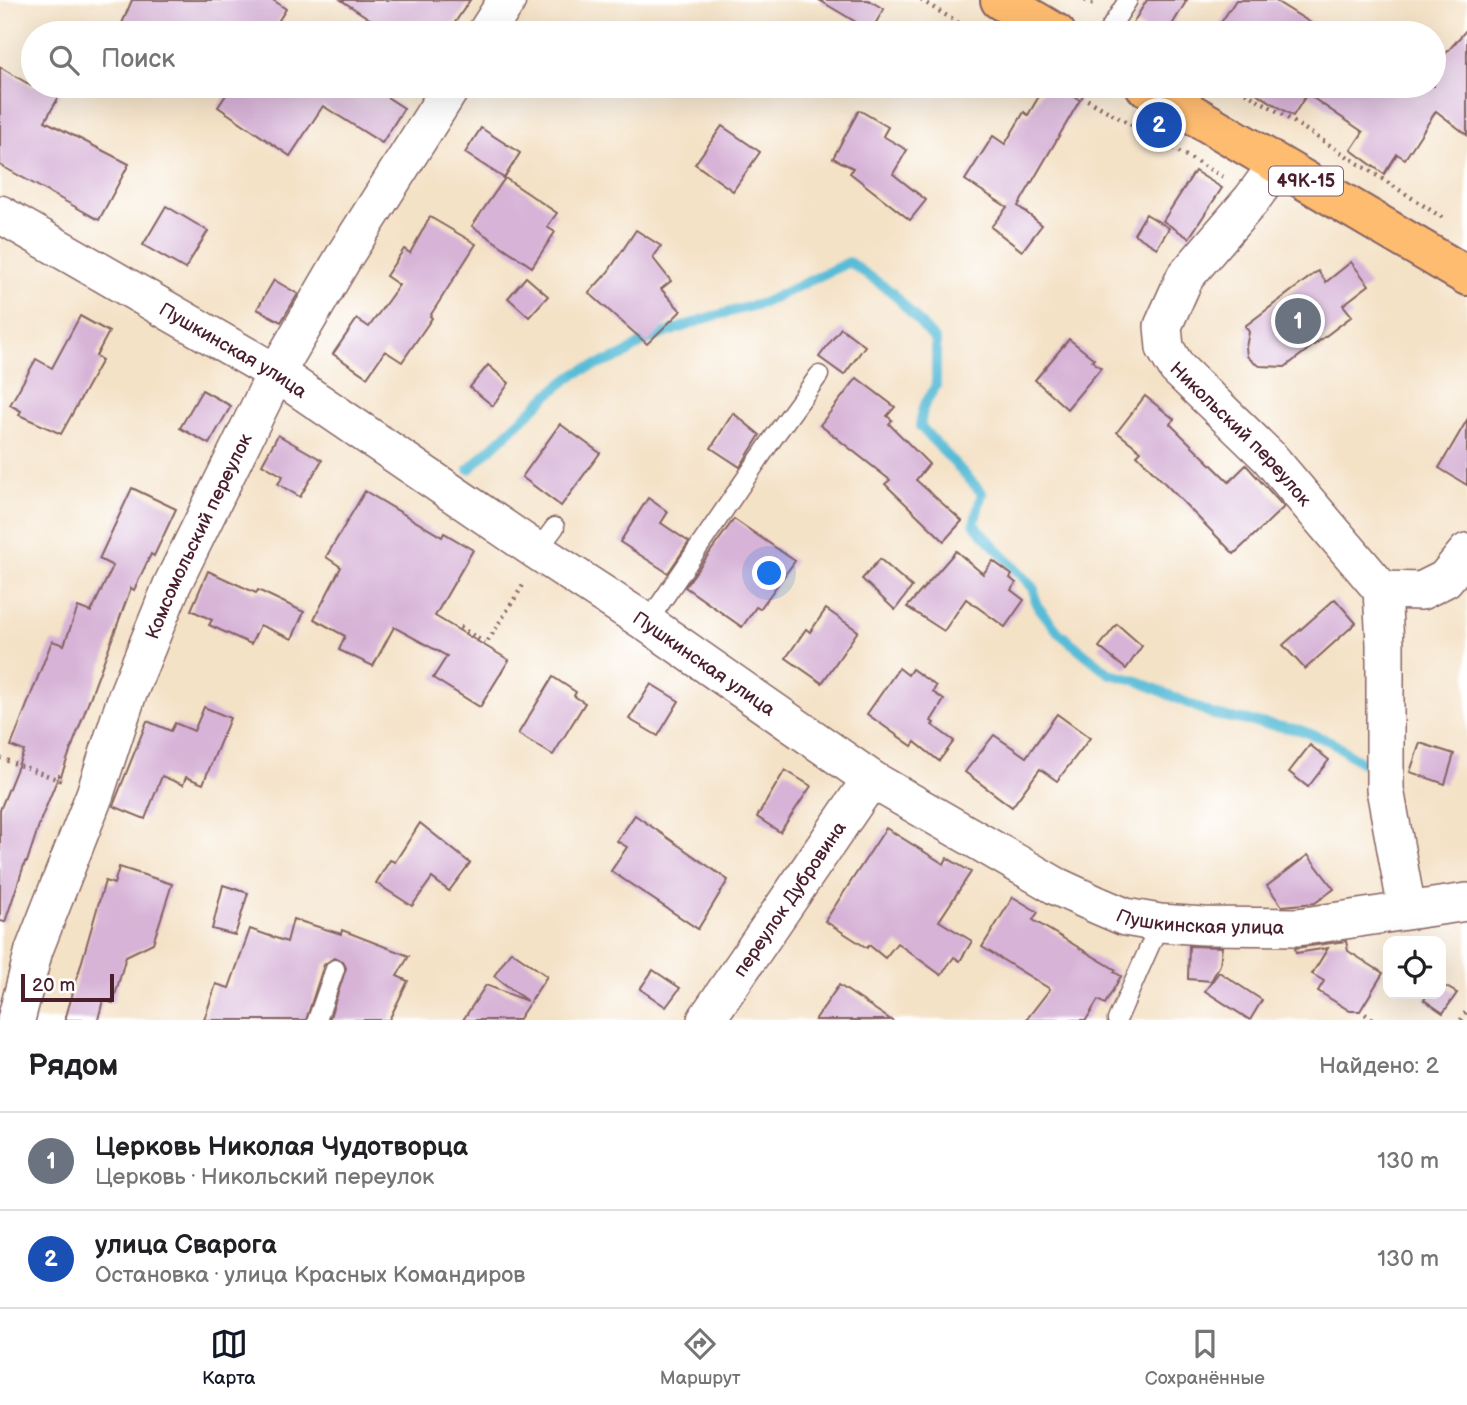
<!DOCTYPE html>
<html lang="ru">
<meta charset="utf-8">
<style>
:root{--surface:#fff;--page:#f2f2f2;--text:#202124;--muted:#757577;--line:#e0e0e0;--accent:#111827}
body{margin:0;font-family:"Balsamiq Sans",sans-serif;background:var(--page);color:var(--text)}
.controls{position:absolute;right:21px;bottom:21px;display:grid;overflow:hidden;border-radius:14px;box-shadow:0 7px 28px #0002}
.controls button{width:63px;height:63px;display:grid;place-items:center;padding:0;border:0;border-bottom:2px solid var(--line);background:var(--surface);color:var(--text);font:35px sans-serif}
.scale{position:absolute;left:21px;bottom:18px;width:93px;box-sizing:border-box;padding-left:7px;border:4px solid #4a1f2b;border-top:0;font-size:19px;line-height:24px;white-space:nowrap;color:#4a1f2b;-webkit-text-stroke:5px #fff;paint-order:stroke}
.you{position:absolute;left:770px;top:574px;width:24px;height:24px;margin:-18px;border:5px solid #fff;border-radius:50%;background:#1a73e8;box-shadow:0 0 0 10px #1a73e833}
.badge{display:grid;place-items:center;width:46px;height:46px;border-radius:50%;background:var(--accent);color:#fff;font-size:23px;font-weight:700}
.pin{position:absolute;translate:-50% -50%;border:4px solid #fff;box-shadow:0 2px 7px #0006}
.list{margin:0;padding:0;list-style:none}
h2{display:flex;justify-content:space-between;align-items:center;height:91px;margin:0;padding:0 28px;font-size:30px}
h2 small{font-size:23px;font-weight:400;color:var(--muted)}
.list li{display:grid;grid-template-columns:46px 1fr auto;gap:21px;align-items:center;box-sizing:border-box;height:98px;padding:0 28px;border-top:2px solid var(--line)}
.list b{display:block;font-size:26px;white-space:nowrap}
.list p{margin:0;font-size:23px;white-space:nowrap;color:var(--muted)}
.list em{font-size:23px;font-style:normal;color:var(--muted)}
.icon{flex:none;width:38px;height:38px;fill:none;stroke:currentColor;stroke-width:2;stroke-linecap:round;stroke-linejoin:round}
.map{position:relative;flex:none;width:1467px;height:1020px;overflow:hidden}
.search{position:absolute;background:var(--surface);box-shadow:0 7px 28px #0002;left:21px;right:21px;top:21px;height:77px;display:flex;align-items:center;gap:18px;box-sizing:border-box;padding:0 24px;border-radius:38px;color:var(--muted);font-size:26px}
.sheet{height:287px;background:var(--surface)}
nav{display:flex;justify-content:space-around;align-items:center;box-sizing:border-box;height:98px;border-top:2px solid var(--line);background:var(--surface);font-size:19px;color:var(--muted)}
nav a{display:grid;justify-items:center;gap:4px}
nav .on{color:var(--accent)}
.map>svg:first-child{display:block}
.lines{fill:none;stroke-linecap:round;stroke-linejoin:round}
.stream{stroke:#59bcd7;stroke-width:10}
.building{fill:#d7b3d7}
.lane-casing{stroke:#866362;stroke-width:21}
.street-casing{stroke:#866362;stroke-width:40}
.primary-casing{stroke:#866362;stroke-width:42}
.path{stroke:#866362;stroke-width:4.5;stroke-dasharray:2 5;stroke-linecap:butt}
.lane{stroke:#fff;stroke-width:18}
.street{stroke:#fff;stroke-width:37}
.primary{stroke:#febc70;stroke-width:38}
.labels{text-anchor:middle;stroke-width:7;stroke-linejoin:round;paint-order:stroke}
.shield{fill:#fff;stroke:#80626b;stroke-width:2}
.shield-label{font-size:18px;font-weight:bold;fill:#4a1f2b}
.street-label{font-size:19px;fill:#4a1f2b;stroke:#fff}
</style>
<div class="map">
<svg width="1467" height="1020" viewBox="0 0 1467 1020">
<rect width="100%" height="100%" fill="#fff"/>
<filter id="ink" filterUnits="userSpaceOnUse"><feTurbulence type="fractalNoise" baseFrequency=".0143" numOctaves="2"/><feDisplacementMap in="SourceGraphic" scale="14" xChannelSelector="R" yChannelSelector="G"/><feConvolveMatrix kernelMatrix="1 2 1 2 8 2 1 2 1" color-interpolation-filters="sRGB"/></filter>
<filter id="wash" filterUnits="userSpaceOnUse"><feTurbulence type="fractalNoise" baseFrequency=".00686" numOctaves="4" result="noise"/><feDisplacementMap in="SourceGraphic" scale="28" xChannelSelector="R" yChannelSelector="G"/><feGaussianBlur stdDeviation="1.57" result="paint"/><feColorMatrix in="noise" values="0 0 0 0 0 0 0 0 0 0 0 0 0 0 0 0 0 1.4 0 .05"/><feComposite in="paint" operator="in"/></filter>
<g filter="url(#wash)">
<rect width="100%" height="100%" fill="#f4e2c7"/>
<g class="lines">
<polyline class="stream" points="469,469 548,395 569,378 583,370 622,356 644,341 707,318 763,303 849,262 892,292 936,341 936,385 923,408 920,426 982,493 974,524 1034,589 1036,604 1059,633 1110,674 1138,681 1214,715 1300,730 1330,741 1362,763"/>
</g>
<g id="blocks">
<g class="building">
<polygon points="132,0 273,0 286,9 271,33 118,33"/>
<polygon points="341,0 470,0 448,33 391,33"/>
<polygon points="819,0 868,0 884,9 871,31"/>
<polygon points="1147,0 1187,0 1167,33 1151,33 1133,23"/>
<polygon points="1236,0 1274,0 1327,33 1214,33"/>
<polygon points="1467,29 1467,135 1436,111 1405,159 1397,154 1384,174 1351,150 1363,132 1307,94 1293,116 1245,86 1434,86 1434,67"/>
<polygon points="0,67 32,86 65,86 45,121 129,164 99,220 0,165"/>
<polygon points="232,86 370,86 404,108 382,143 323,106 290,156 218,107"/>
<polygon points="1045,86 1056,86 1080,100 1018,206 1042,225 1022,251 991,227 1007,207 965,180 993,136 1005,144 1024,112 1028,115"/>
<polygon points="859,110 888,127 883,136 907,150 893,174 926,200 910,220 850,173 853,168 833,158"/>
<polygon points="722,126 760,152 733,191 695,164"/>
<polygon points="481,128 520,153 504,178 465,153"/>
<polygon points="1195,171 1222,188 1189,238 1163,221"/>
<polygon points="505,178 557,213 547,227 555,232 532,267 472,226"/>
<polygon points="166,206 208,231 185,269 143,245"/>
<polygon points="1146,214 1169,228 1157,248 1134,234"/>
<polygon points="430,217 476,244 430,316 432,318 402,362 385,351 367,377 333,354 357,319 369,327 399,285 386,276 404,249 410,253"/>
<polygon points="636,230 661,246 653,258 671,281 661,289 681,311 647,344 589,293 608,272"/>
<polygon points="1351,262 1369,285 1343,305 1352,316 1285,367 1260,366 1253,362 1247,356 1246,347 1249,332 1245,326 1318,271 1326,282"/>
<polygon points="526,277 548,296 529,317 508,298"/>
<polygon points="274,280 298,294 281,322 257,309"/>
<polygon points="80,316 109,332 96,356 102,360 61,434 19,415 21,411 10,405 36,359 52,368"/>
<polygon points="841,328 865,346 844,375 819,357"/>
<polygon points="1069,339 1094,359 1092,361 1101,368 1067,409 1035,380"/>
<polygon points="488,365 509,383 493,406 470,387"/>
<polygon points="857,378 895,407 887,416 892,420 889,424 929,464 916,480 962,521 944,541 885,484 890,480 820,425"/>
<polygon points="202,390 231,406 209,444 180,428"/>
<polygon points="1145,396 1174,419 1170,424 1229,482 1246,465 1284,507 1234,554 1137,455 1141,451 1117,432"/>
<polygon points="733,413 760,435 740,467 711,448"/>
<polygon points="1467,420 1467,485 1439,468"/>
<polygon points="560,424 600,453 561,506 522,477"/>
<polygon points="278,435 322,460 300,497 278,484 283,476 262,464"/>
<polygon points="132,488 176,509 154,556 151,554 134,590 131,588 61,776 59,775 41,819 27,862 25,862 5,922 0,921 0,810 24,751 11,746 52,641 64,645 78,607 91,612 113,566 99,559"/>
<polygon points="365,491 442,537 444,533 473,550 435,616 509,660 480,707 433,678 447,656 394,627 373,666 339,650 345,636 314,619 341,567 326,557"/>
<polygon points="648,498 668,512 661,523 689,542 668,573 620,542"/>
<polygon points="734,519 795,561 760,609 756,607 742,627 685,587"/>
<polygon points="956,551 983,574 993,561 1012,575 1010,578 1016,583 1011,590 1024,600 1005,627 966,599 944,631 907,607"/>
<polygon points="880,559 912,587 895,610 862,579"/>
<polygon points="208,571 256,593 258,590 304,612 292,639 260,625 251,644 209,625 212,620 191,610"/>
<polygon points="1335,599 1356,623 1305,669 1283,645"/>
<polygon points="826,609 858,631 822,683 786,658 806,629 810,632"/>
<polygon points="1117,624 1142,646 1126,669 1099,647"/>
<polygon points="899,668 908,675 912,669 936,686 933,692 944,700 931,721 934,723 932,725 954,741 939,761 915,742 912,746 867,714"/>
<polygon points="553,677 576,692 574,696 585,703 553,755 518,734"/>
<polygon points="651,684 679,701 658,736 629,719"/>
<polygon points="204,707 230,718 203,784 186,777 183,785 162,776 145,819 113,806 147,721 171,731 175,723 194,731"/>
<polygon points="1057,714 1090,738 1057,781 1040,769 1012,807 965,772 994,735 1026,757"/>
<polygon points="1420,743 1454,754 1445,784 1410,772"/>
<polygon points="1310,745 1329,760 1308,787 1289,772"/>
<polygon points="785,770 811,786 780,832 757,817"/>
<polygon points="635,815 728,880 698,929 611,871 627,847 617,841"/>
<polygon points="420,823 470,863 449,891 432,878 412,906 376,883 390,860 395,862"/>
<polygon points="886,828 944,864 947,858 971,872 939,921 972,941 960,961 954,957 941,975 897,943 885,958 869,945 867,948 825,921"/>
<polygon points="1308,855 1334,889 1315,903 1282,906 1267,886"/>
<polygon points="119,867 172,884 153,943 126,956 113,1003 103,1000 98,1020 65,1020 105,881 114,884"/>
<polygon points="223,885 248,893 235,935 212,929"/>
<polygon points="1013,897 1038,912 1033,920 1116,970 1114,972 1121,976 1105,1004 1098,1000 1086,1020 1026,1020 1050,989 982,947"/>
<polygon points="293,919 341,934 342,930 409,956 397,976 408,981 389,1020 329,1020 346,968 343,961 334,958 324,965 306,1020 204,1020 216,984 229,988 250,929 287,942"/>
<polygon points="1346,941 1348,951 1383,973 1360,1011 1350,1011 1318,991 1324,981 1312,974 1328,948 1296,953 1295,948"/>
<polygon points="1189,946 1222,947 1220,965 1211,981 1188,979"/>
<polygon points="511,951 547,976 518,1020 463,1020 486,985 527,1001 494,976"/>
<polygon points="653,970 680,988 666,1007 640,989"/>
<polygon points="1219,972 1262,1000 1250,1020 1205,991"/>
<polygon points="1441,984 1457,993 1443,1013 1424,1000 1428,994 1441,994"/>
<polygon points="839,985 891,1020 815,1020"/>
</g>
</g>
</g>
<g filter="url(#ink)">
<use href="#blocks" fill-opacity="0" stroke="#866362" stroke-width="2"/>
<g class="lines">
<g class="lane-casing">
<g id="lane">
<polyline points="1107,33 1128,0"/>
<polyline points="537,551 555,527"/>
<polyline points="647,623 774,437 819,375"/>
<polyline points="317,1020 335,969"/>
<polyline points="1117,1020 1160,923"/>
</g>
</g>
<g class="street-casing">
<g id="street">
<polyline points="486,33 507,0"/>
<path id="s1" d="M1277 165 1252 199 1185 277 1163 326 1165 348 1177 368 1269 457 1382 590 1385 644V789L1407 910"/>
<path id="s2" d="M0 214 276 373 537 551 647 623 871 779 1056 886 1097 905 1125 917 1160 923 1204 926 1298 927 1467 902"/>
<polyline points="1382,590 1421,591 1445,579 1467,552"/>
<path id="s3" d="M16 1020 34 950 95 794 127 696 172 585 276 373 345 255 452 86"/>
<path id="s4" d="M706 1020 871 779"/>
</g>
</g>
<g class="primary-casing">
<g id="primary">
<polyline points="1000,0 1056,33"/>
<polyline points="1145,86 1467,276"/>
</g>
</g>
<g class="path">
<polyline points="921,0 975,33"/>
<polyline points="1085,0 1097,7"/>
<polyline points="1063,86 1227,179"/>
<polyline points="1233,86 1269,106 1446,220"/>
<polyline points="460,627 486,644 525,582"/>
<polyline points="0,758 65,782"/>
<polyline points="1365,1014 1373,1020"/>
<polyline points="1461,1020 1467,1010"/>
</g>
<use href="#lane" class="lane"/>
<use href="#street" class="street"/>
<use href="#primary" class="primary"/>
</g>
</g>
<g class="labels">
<rect class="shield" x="1269" y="166.5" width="74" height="29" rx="5"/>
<g class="shield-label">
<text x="1306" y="187">49К-15</text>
</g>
<g class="street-label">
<text dy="7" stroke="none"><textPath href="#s2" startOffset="270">Пушкинская улица</textPath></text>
<text dy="7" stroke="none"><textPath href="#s1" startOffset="336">Никольский переулок</textPath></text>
<text dy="7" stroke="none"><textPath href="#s3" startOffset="518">Комсомольский переулок</textPath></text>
<text dy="7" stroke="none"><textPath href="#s2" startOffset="836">Пушкинская улица</textPath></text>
<text dy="7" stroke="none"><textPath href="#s4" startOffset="147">переулок Дубровина</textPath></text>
<text dy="7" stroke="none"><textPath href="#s2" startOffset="1404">Пушкинская улица</textPath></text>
</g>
</g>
</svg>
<div class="controls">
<button><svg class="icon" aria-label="locate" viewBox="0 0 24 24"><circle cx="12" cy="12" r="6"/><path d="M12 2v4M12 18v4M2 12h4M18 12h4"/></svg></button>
</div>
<div class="scale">20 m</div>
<div class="you"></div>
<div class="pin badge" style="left:1298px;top:321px;background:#6b7280">1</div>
<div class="pin badge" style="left:1159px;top:125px;background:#1a4fb4">2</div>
<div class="search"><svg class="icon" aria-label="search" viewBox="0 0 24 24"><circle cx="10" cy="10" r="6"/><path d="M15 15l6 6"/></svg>Поиск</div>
</div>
<section class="sheet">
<h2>Рядом<small>Найдено: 2</small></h2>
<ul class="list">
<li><span class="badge" style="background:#6b7280">1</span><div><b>Церковь Николая Чудотворца</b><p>Церковь · Никольский переулок</p></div><em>130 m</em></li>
<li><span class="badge" style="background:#1a4fb4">2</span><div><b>улица Сварога</b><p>Остановка · улица Красных Командиров</p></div><em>130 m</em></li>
</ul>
</section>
<nav>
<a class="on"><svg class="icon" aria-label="map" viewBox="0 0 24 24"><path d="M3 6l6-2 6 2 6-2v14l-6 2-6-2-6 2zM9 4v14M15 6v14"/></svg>Карта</a>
<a><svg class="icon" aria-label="directions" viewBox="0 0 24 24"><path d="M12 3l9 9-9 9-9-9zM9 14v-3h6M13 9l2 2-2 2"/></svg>Маршрут</a>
<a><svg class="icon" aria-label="saved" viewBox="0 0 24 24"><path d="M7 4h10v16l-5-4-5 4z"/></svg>Сохранённые</a>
</nav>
